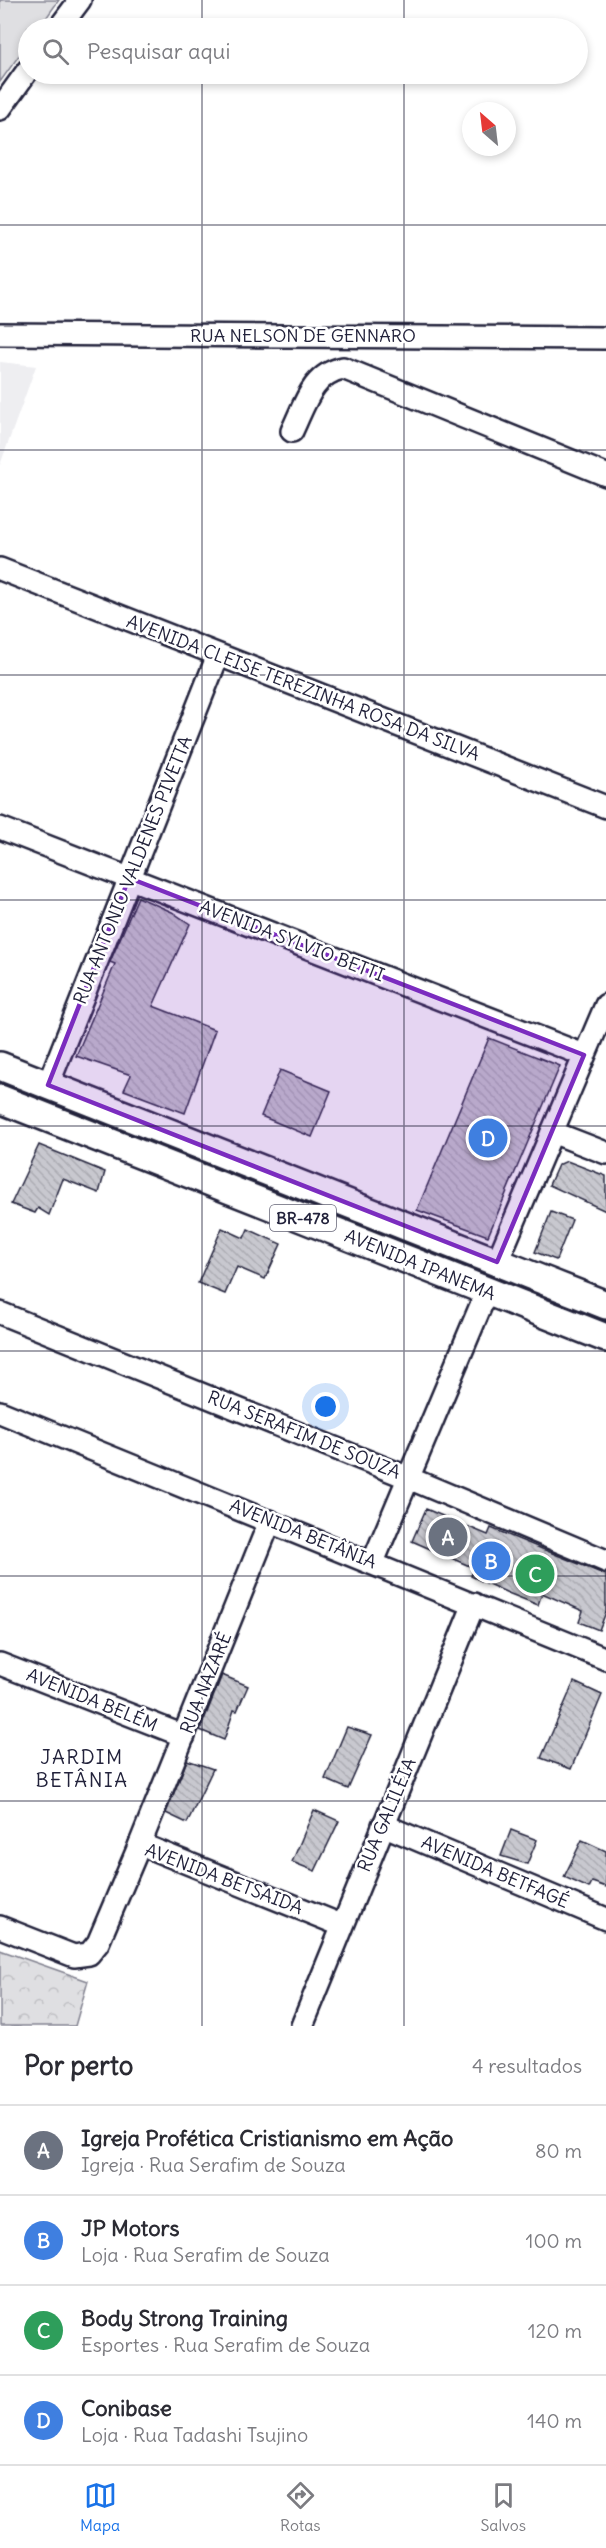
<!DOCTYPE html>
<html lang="pt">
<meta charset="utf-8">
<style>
:root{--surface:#fff;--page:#f7f7f7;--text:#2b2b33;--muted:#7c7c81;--line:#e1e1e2;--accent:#1a73e8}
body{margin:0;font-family:Delius,sans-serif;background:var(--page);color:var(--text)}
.compass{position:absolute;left:462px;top:102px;width:54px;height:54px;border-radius:50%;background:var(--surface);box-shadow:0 3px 9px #0003;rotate:332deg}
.you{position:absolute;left:326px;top:1407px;width:21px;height:21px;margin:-15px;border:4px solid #fff;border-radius:50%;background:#1a73e8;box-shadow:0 0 0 9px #1a73e833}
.badge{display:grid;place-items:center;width:39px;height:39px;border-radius:50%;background:var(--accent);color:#fff;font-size:20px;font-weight:700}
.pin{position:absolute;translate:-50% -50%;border:3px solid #fff;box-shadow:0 2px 6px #0006}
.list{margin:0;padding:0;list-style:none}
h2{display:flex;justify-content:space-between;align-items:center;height:78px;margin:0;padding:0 24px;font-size:26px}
h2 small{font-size:20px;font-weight:400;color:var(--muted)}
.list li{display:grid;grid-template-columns:39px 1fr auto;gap:18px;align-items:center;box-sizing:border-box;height:90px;padding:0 24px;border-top:2px solid var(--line)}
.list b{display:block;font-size:22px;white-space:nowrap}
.list p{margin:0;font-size:20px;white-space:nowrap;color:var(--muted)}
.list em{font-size:20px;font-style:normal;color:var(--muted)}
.icon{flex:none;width:33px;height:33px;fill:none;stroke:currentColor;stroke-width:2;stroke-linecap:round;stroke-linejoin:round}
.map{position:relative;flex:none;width:606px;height:2026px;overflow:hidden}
.search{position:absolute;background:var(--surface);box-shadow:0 3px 9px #0003;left:18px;right:18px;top:18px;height:66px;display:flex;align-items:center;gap:15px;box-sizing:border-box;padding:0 21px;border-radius:33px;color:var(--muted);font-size:22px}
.sheet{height:438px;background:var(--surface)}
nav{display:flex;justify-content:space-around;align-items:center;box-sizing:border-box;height:84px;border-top:2px solid var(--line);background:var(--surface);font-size:16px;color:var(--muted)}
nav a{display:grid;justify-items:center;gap:3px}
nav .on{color:var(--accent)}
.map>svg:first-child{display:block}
.built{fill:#eeeef1}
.green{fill:#dfdfe2;stroke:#80808e;stroke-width:1.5}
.forest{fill:url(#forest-crowns);stroke:#80808e;stroke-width:1.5}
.building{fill:url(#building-back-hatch);stroke:#22223b;stroke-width:1.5}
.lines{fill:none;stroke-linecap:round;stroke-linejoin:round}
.minor-casing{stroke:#22223b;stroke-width:26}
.major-casing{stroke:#22223b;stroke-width:32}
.minor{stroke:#fff;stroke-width:21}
.major{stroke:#fff;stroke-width:27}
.marked{fill:#7b2cbf;fill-opacity:0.2;stroke:#7b2cbf;stroke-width:4.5;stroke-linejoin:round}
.grid{fill:none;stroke:#22223b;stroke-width:1.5;stroke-opacity:0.55}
.labels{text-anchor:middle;stroke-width:5;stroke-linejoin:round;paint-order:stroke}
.shield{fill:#fff;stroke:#646476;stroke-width:1.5}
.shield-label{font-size:16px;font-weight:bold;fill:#22223b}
.street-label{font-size:18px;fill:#22223b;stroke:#fff}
.neighbourhood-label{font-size:20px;letter-spacing:1.5px;fill:#22223b;stroke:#fff}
</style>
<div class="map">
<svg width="606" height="2026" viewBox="0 0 606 2026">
<defs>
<pattern id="forest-crowns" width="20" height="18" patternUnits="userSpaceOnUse" patternTransform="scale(1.5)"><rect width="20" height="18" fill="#dfdfe2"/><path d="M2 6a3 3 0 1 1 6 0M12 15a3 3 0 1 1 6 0" fill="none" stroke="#bfbfc3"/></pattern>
<pattern id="building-back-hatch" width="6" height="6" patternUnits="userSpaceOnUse" patternTransform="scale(1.5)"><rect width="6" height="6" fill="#c8c8cf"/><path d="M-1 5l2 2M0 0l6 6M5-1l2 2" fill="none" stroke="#acacb3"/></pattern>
</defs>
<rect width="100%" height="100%" fill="#fff"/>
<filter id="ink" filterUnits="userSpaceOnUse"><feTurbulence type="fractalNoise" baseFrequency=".0167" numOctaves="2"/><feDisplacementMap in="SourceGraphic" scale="12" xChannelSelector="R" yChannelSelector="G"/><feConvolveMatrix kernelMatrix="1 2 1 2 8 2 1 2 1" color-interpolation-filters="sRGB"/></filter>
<g filter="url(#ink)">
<polygon class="built" points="0,362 36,366 0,465"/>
<polygon class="green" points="0,0 59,0 39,28 28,28 28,43 0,82"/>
<polygon class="forest" points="0,1950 88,1981 75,2026 0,2026"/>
<g class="building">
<polygon points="138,897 172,912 190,924 153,1006 215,1030 185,1113 124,1090 131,1075 76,1056 115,964 110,962"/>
<polygon points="489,1038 560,1066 488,1236 417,1210"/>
<polygon points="280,1070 331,1091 312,1137 261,1116"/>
<polygon points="39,1145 105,1172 99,1193 63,1179 49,1215 38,1208 35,1213 11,1204"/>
<polygon points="567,1161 606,1176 606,1211 549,1185 558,1165"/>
<polygon points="551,1212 572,1220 556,1260 535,1252"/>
<polygon points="222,1228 244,1238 248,1229 281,1244 265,1279 237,1267 225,1294 198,1283"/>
<polygon points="426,1509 488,1535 491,1528 606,1575 606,1612 599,1630 579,1622 583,1611 542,1593 538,1605 508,1593 471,1576 474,1568 412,1541"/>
<polygon points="222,1675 248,1686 237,1711 234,1710 224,1740 200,1730"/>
<polygon points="574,1682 602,1695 571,1769 541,1758"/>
<polygon points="347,1727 372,1735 348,1789 325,1779"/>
<polygon points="187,1760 213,1769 187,1823 166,1813"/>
<polygon points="314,1810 339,1821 315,1871 292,1862"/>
<polygon points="511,1830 537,1840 527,1864 501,1856"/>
<polygon points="582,1840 606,1851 606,1887 592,1882 589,1888 564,1877"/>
</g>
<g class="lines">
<g class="minor-casing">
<g id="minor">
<polyline points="59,28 80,0"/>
<polyline points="0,109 28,70"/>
<polyline points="0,334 606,338"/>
<path d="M292 431C305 404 312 374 343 368L606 475"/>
<polyline points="0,569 606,807"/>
<polyline points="0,828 584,1055"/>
<polyline points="48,1085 218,655"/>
<polyline points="552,1132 606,1153"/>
<polyline points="497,1262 606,1005"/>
<polyline points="0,1313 399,1474 606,1561"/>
<polyline points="0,1412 606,1659"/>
<polyline points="373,1562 487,1291"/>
<polyline points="0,1664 184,1736"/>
<polyline points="383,1825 606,1919"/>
<polyline points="140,1844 270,1521"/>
<polyline points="0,1927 74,1956 89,1954 98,1943 140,1844 341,1925"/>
<polyline points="302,2026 474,1604"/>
</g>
</g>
<g class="major-casing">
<g id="major">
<polyline points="0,1066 606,1305"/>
<polyline points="0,1099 606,1338"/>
</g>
</g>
<use href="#minor" class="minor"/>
<use href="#major" class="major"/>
</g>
</g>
<path class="marked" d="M129 878 584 1055 497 1262 48 1085Z"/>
<path class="grid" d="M202 0V28M404 0V28M202 74V2026M404 74V2026M0 225H606M0 450H606M0 675H606M0 900H606M0 1126H606M0 1351H606M0 1576H606M0 1801H606"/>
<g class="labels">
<rect class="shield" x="270" y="1205" width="66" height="26" rx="4.5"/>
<g class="shield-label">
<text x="303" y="1224">BR-478</text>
</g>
<g class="street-label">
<text x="303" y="342">RUA NELSON DE GENNARO</text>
<text transform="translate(303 688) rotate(21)" y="6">AVENIDA CLEISE TEREZINHA ROSA DA SILVA</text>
<text transform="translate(133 870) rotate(-68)" y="6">RUA ANTONIO VALDENES PIVETTA</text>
<text transform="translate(292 941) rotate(21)" y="6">AVENIDA SYLVIO BETTI</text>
<text transform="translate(420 1265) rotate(22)" y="6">AVENIDA IPANEMA</text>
<text transform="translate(304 1435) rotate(22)" y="6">RUA SERAFIM DE SOUZA</text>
<text transform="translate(303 1534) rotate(22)" y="6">AVENIDA BETÂNIA</text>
<text transform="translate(206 1683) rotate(-68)" y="6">RUA NAZARÉ</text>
<text transform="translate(92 1700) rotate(22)" y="6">AVENIDA BELÉM</text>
<text transform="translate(387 1815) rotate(-67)" y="6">RUA GALILÉIA</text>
<text transform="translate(495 1872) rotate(23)" y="6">AVENIDA BETFAGÉ</text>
<text transform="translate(224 1879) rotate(21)" y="6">AVENIDA BETSAIDA</text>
</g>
<g class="neighbourhood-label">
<text x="82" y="1764">JARDIM<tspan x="82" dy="23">BETÂNIA</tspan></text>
</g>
</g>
</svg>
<svg class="compass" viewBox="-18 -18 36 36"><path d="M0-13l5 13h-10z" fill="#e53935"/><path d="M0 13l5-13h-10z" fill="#7c7c81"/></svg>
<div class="you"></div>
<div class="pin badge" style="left:448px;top:1537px;background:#6b7280">A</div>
<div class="pin badge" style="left:491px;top:1561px;background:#3f7fe0">B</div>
<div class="pin badge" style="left:535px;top:1574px;background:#2e9e5b">C</div>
<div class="pin badge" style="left:488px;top:1138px;background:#3f7fe0">D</div>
<div class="search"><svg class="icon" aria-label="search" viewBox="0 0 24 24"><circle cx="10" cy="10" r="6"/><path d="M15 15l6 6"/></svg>Pesquisar aqui</div>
</div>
<section class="sheet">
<h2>Por perto<small>4 resultados</small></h2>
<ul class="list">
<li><span class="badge" style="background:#6b7280">A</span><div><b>Igreja Profética Cristianismo em Ação</b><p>Igreja · Rua Serafim de Souza</p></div><em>80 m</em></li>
<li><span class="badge" style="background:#3f7fe0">B</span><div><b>JP Motors</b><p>Loja · Rua Serafim de Souza</p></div><em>100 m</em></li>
<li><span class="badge" style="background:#2e9e5b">C</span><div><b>Body Strong Training</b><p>Esportes · Rua Serafim de Souza</p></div><em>120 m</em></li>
<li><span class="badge" style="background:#3f7fe0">D</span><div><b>Conibase</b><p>Loja · Rua Tadashi Tsujino</p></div><em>140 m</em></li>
</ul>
</section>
<nav>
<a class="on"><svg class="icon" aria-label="map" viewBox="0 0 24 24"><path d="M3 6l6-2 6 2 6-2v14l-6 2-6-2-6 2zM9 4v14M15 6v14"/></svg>Mapa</a>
<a><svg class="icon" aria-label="directions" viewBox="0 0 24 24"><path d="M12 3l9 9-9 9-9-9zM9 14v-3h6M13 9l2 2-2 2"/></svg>Rotas</a>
<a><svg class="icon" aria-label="saved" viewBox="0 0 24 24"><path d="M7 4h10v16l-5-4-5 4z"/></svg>Salvos</a>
</nav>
